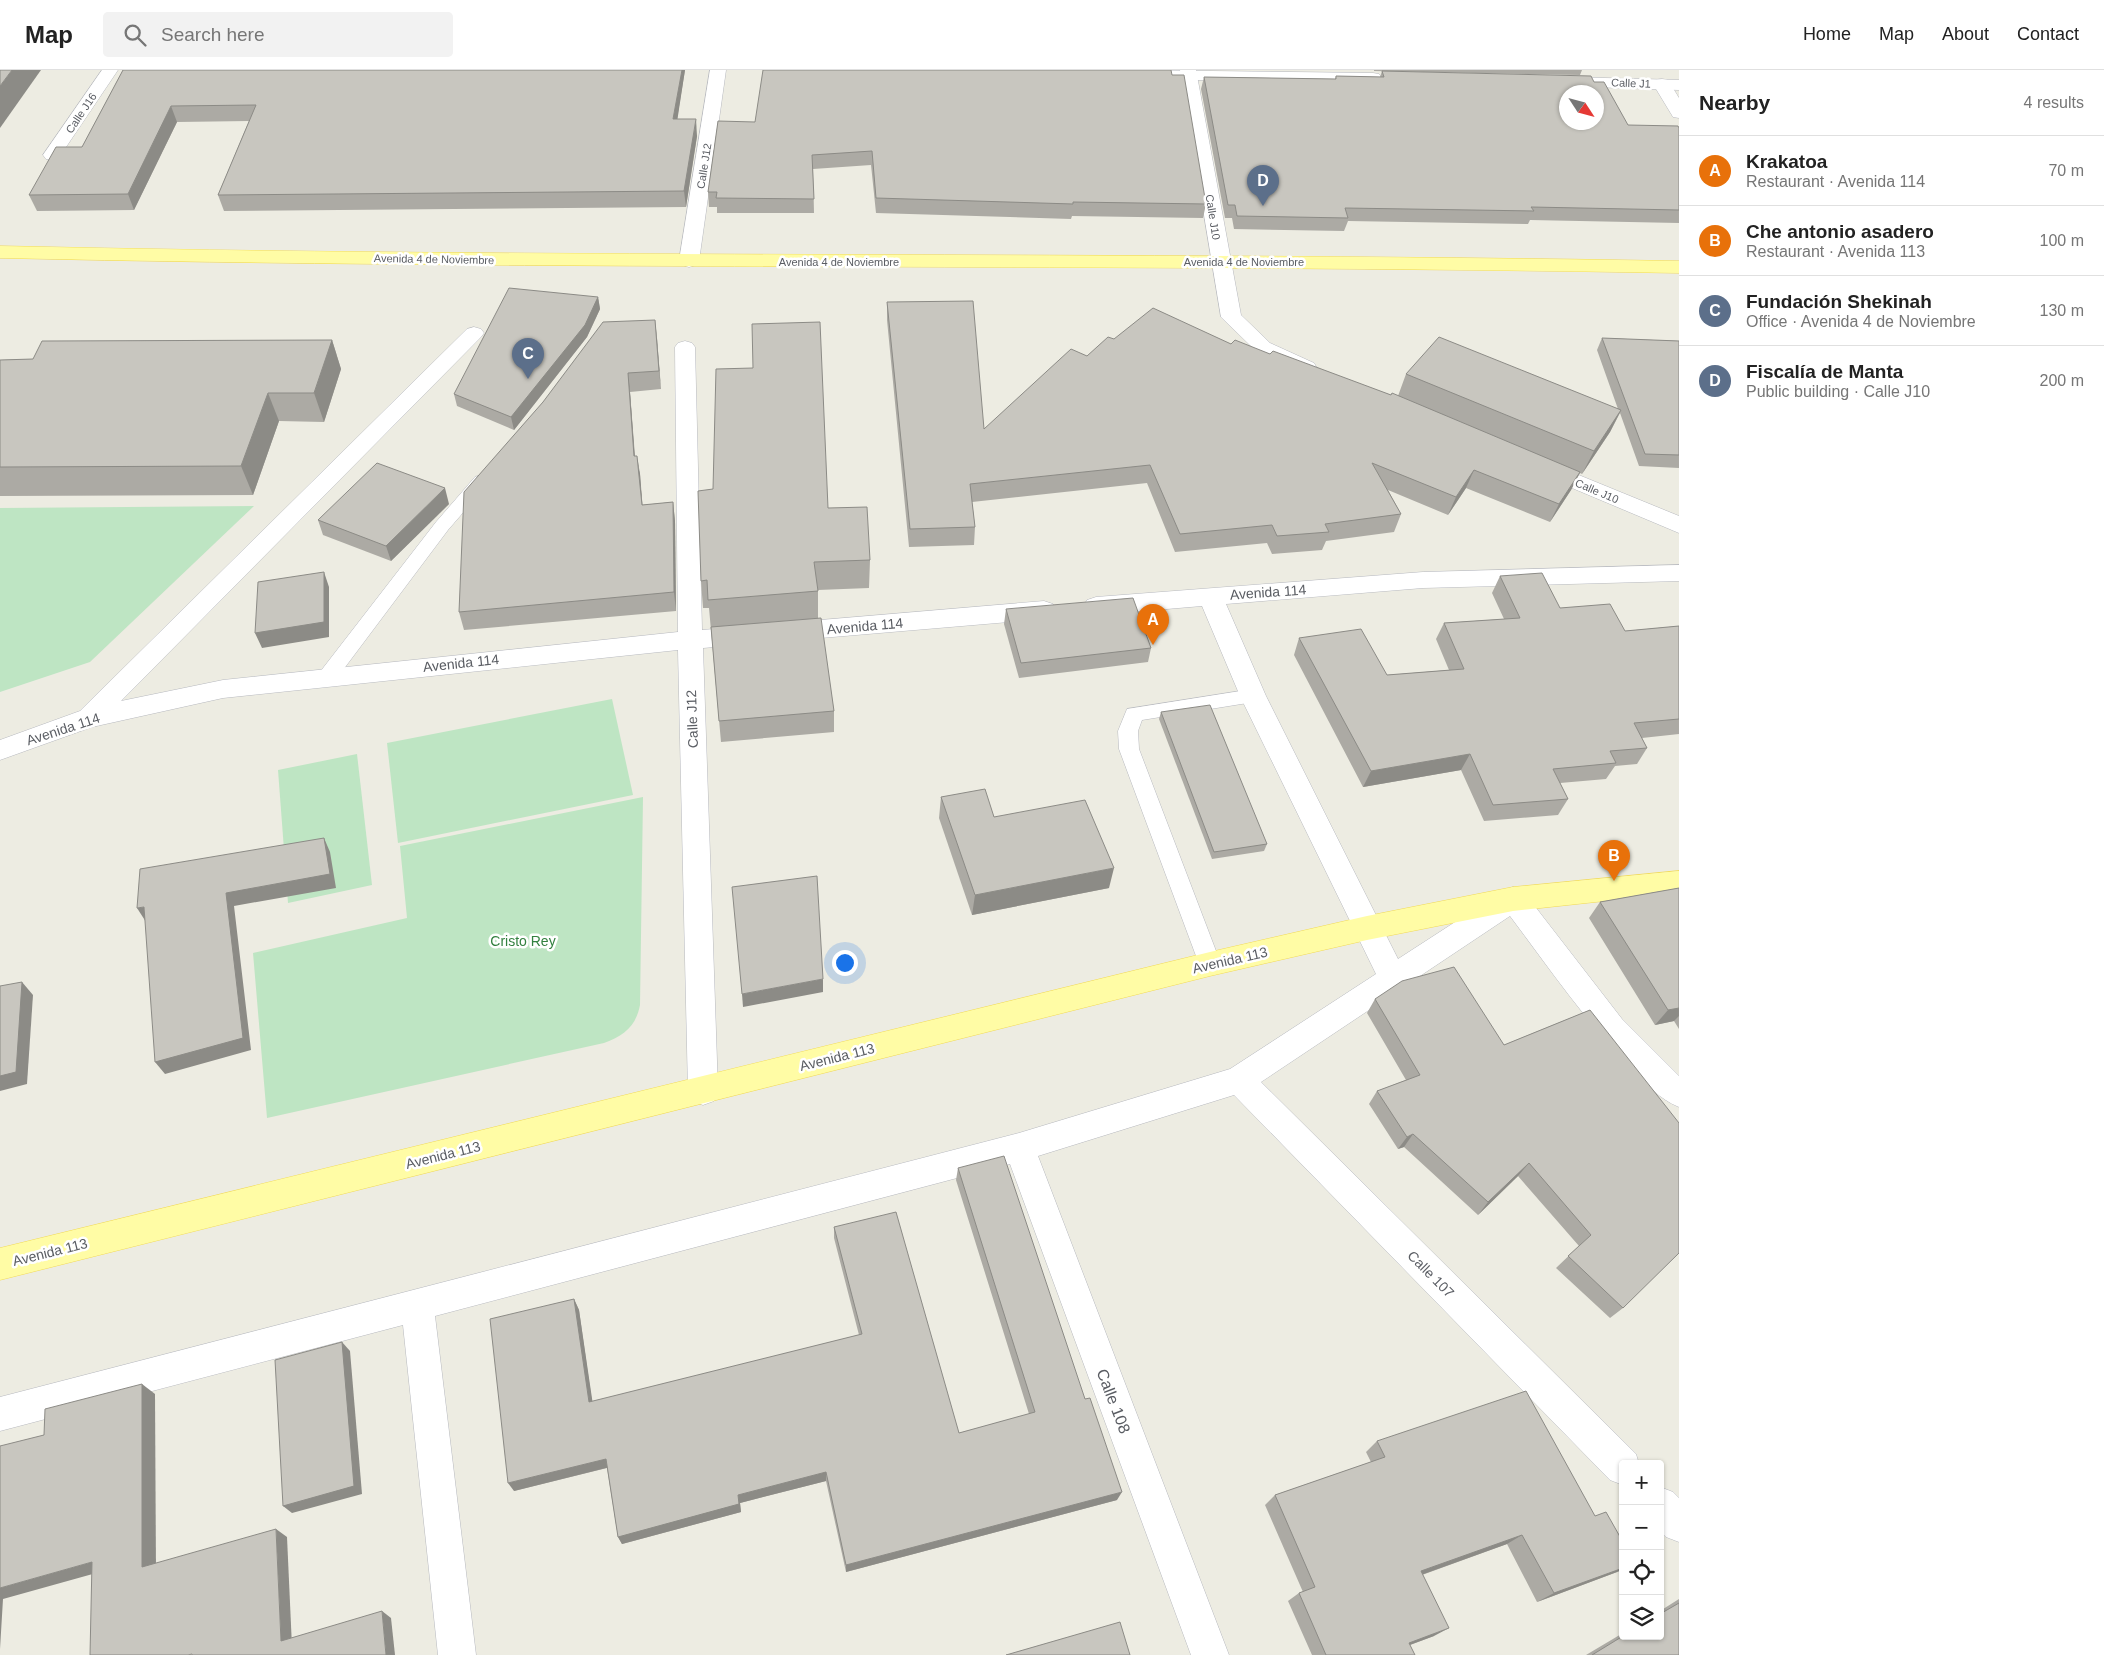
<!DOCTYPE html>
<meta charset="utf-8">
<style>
:root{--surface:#fff;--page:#f2f2f2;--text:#222;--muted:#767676;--line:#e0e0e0;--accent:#ea522b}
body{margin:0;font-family:Arial,sans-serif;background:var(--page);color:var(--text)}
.controls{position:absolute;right:15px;bottom:15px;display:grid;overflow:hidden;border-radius:5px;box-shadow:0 1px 4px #0004}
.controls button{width:45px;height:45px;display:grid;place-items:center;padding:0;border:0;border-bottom:1px solid var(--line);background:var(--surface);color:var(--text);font:25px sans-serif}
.compass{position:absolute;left:1559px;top:15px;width:45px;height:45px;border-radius:50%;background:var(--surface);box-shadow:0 1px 4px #0004;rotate:126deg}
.you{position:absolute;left:844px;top:892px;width:18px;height:18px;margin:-12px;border:4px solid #fff;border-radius:50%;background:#1a73e8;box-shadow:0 0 0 8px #1a73e833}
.badge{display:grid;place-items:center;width:32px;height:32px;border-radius:50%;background:var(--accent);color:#fff;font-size:16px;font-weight:700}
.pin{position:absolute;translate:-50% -41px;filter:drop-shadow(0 1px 2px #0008)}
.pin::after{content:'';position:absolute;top:26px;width:18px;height:15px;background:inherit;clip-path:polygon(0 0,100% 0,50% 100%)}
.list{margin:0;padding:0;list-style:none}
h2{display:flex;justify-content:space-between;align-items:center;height:65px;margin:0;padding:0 20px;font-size:21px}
h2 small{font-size:16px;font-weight:400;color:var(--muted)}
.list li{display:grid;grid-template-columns:32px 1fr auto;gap:15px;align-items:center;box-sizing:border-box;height:70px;padding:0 20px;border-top:1px solid var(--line)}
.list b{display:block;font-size:19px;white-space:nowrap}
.list p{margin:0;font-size:16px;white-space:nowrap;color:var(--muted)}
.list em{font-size:16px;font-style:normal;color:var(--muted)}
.icon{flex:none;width:28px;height:28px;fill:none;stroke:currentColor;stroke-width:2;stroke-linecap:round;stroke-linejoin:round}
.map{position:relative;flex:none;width:1679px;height:1585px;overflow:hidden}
header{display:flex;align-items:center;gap:30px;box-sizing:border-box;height:70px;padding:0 25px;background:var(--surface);border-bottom:1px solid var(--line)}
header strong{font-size:24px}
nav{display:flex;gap:28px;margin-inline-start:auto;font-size:18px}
.search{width:350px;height:45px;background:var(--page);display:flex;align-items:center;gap:12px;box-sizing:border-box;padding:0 18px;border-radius:5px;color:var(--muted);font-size:19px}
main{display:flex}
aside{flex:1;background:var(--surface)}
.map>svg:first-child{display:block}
.green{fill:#bee5c3}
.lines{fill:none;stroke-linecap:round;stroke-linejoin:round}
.service-casing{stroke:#b7b9bf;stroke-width:1}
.minor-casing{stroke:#b7b9bf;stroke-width:1}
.tertiary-casing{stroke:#b7b9bf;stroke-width:1}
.primary-casing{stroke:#f2da56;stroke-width:1}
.service{fill:#fff;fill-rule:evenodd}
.minor{fill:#fff;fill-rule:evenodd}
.tertiary{fill:#fff;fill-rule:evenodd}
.primary{fill:#fffca5;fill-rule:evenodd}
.wall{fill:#acaaa4}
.shaded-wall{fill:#8c8b86}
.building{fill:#c8c6bf;stroke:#8c8b86;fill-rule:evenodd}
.labels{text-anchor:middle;stroke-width:5;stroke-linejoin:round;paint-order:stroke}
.far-street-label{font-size:11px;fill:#5a5d63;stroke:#fff}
.street-label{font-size:14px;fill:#5a5d63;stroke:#fff}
.park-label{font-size:14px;fill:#338140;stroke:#fff}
.near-street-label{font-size:16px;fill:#5a5d63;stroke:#fff}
</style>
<header>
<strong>Map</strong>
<div class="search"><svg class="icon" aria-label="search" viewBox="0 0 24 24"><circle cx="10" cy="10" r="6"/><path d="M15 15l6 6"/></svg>Search here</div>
<nav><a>Home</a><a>Map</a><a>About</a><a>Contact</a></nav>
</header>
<main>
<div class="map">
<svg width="1679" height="1585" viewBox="0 0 1679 1585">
<rect width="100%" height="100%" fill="#edece2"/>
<g class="green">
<polygon points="254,436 90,592 0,622 0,438"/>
<polygon points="612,629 633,725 398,773 387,673"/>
<polygon points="357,684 372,815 288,833 278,700"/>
<path d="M643 727 640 935C636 956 624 966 604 973L267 1048 253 883 407 848 400 776Z"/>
</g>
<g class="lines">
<g class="service-casing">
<g id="service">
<polygon points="481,405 487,407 490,411 487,415 448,460 334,612 327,614 320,612 317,607 320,602 436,452 475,407"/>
<polygon points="1253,619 1260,621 1263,626 1260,631 1142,650 1138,661 1139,679 1221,894 1218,901 1210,903 1202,901 1199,894 1119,679 1118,661 1127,639"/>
</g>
</g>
<g class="minor-casing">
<g id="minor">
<polygon points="102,0 118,0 58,89 52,90 46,89 43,85"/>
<polygon points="710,0 726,0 699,191 696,195 689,197 682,195 679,191"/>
<polygon points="1180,0 1196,0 1241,245 1270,273 1314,293 1317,298 1314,303 1307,304 1300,303 1256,281 1221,247"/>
<polygon points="1662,9 1668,10 1679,28 1679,48 1673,47 1653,14 1656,10"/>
<polygon points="474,257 481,259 484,263 481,267 121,631 223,610 678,562 675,277 678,273 685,271 692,273 695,277 702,560 1044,531 1053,534 1056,540 1053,546 1044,549 703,578 718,1021 714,1031 703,1035 692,1031 688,1021 678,580 223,628 92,657 0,690 0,670 80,641 467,259"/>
<polygon points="1542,390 1679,446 1679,463 1534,402 1531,397 1534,392"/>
<path d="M1679 495V511L1423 518 1226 534 1266 626 1398 889 1503 821 1513 817 1523 821 1622 949 1679 1006V1037C1659 1029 1647 1014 1632 999 1586 952 1549 898 1510 846L1261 1012 1636 1384 1639 1394H1623V1415L1610 1410 1234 1025 1038 1086 1229 1585H1191L1010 1094 435 1246 476 1585H438L403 1255 0 1361V1327L1019 1063 1230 999 1376 904 1240 626 1202 536 1096 545 1087 542 1084 536 1087 530 1096 527 1423 502Z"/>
<polygon points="1660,1417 1673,1422 1679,1428 1679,1472 1666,1467 1660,1461"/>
</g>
</g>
<g class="tertiary-casing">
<g id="tertiary">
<polygon points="1130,0 1373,3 1379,4 1382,8 1379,12 1373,13 1136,9 1130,8 1127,4"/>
<polygon points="1568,7 1679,10 1679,20 1562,16 1559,12 1562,8"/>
</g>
</g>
<g class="primary-casing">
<g id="primary">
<path d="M0 176C560 189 1119 181 1679 191V203C1119 193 560 201 0 188Z"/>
<polygon points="1679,801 1679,823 1513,841 1367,870 1210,906 0,1210 0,1178 1210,882 1367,846 1513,817"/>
</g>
</g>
<use href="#service" class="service"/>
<use href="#minor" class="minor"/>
<use href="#tertiary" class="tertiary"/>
<use href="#primary" class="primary"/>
</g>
<g class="wall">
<polygon points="123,0 685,0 677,49 697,66 686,137 224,141 218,125 249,51 177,52 134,140 37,141 29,125 82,77"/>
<polygon points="1374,0 1582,0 1580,5 1374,1"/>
<polygon points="1382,1 1594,12 1628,55 1679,58 1679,153 1530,150 1528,154 1348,151 1344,161 1234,159 1232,148 1225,148 1201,19 1204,7 1335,9 1336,6 1380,7"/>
<polygon points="718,51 1206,134 1203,148 1072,146 1071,149 876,143 871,95 813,99 814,143 717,143 717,137 709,137 708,122"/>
<polygon points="598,227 600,239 587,267 514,360 457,336 454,324"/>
<polygon points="887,232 984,359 1087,286 1114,269 1231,274 1270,284 1391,325 1398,326 1406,304 1618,339 1597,280 1602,268 1679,271 1679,398 1639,396 1620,343 1610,362 1582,404 1580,403 1571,420 1550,452 1466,418 1448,445 1388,420 1401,444 1394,462 1326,471 1322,480 1272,484 1267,473 1175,482 1147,413 972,432 975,457 974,475 909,477 887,250"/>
<polygon points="655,250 661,319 630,322 635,386 640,404 642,435 673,432 675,451 676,541 464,560 459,542"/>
<polygon points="332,270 341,299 324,352 279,351 253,425 0,426 0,290 33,289"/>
<polygon points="449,434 391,491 323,465 318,450"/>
<polygon points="828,438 870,490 869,518 818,520 818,548 834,641 834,662 721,672 709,538 703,538 701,511"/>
<polygon points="1500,506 1560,538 1625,561 1679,556 1679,664 1642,668 1647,678 1637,694 1615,696 1606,709 1560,713 1568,729 1558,745 1484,751 1461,700 1363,717 1294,585 1299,568 1387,605 1449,600 1436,569 1444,553 1504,549 1492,523"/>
<polygon points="1006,539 1151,578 1148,592 1019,608 1004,554"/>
<polygon points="1161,642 1267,774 1264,781 1212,789 1159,649"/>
<polygon points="941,727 994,747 1109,818 972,845 939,748"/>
<polygon points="1679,818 1679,959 1674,951 1655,955 1589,848 1600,832"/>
<polygon points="1375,929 1504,975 1590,940 1623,1238 1610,1248 1556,1198 1579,1176 1518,1106 1478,1145 1404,1077 1398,1079 1369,1034 1377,1021 1406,1010 1367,943"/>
<polygon points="958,1098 1117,1430 846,1502 826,1411 740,1433 741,1442 622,1474 618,1467 607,1398 514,1421 574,1229 579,1240 592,1332 859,1265 834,1168 834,1157 959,1363 1029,1344 956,1110"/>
<polygon points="1377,1371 1617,1502 1537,1532 1507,1474 1422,1505 1434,1566 1410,1575 1415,1585 1312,1585 1288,1531 1299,1523 1303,1522 1265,1435 1275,1425 1371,1392 1366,1382"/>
<polygon points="1679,1529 1679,1585 1586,1585 1623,1563 1623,1566 1660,1566 1660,1541"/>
</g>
<g class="shaded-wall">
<polygon points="12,0 41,0 0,58 0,16"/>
<polygon points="682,0 685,0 675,65 673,49"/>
<polygon points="171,36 177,52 134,140 128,124"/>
<polygon points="696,49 697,66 686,137 684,121"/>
<polygon points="598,227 600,239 587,267 514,360 511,347"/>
<polygon points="655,250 657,268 661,319 659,301"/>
<polygon points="332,270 341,299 324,352 314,323"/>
<polygon points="628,303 630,322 636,405 634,386"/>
<polygon points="268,323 279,351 253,425 241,396"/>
<polygon points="1621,340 1610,362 1582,404 1594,381"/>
<polygon points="637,386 640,404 644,454 642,435"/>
<polygon points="1474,400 1466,418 1448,445 1456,427"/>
<polygon points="1580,402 1571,420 1550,452 1559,434"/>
<polygon points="445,418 449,434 391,491 386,476"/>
<polygon points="673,432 675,451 676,541 674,522"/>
<polygon points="324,502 329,517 329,567 262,578 255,563"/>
<polygon points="1470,684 1461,700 1363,717 1371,701"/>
<polygon points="324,768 330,782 336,818 234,836 251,980 165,1004 155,992 226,823"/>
<polygon points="1114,798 1109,818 972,845 975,825"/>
<polygon points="144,837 146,852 137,838"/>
<polygon points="823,909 823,922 743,937 742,924"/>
<polygon points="22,912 33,925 27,1014 0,1021 0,1006"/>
<polygon points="1679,938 1679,946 1674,951 1655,955 1668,940"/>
<polygon points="1413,1064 1404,1077 1398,1079 1407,1067"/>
<polygon points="1529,1093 1518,1106 1478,1145 1488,1132"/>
<polygon points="574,1229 579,1240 594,1342 589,1332"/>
<polygon points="342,1272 350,1281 362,1424 292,1443 283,1436"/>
<polygon points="142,1314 155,1324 156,1505 142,1497"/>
<polygon points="606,1389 610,1397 514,1421 508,1413"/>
<polygon points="826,1402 826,1411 740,1433 741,1442 622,1474 618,1467 738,1425"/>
<polygon points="1122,1422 1117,1430 846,1502 846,1495"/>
<polygon points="276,1459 287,1467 292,1577 281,1571"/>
<polygon points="1522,1465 1507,1474 1407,1510 1421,1501"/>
<polygon points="92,1492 107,1500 3,1529 0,1579 0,1518"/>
<polygon points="1623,1498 1623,1500 1617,1502 1537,1532 1554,1523"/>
<polygon points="382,1541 391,1548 395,1585 386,1585"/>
<polygon points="1449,1558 1434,1566 1396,1580 1409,1573"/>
</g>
<g class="building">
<polygon points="0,0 12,0 0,16"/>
<polygon points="123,0 682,0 673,49 696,49 684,121 218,125 256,35 171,36 128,124 29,125 56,77 82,77"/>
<polygon points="763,0 1171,0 1172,5 1184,5 1206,134 1073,132 1073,134 876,128 872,81 812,85 814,129 716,128 717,122 708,122 718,51 755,52"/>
<path d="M1382 1 1591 6 1594 12H1604L1628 55 1678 56 1679 58V140L1531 137 1534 141 1345 138 1348 148 1237 146 1235 135H1228L1204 7 1336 9V6L1384 7ZM1566 22H1596V52H1566Z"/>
<polygon points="509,218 598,227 585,255 511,347 454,324"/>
<polygon points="973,231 984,359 1071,279 1087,286 1108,267 1114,269 1153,238 1231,274 1235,270 1270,284 1273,281 1391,325 1392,323 1580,402 1559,434 1474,400 1456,427 1372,393 1401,444 1325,454 1329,462 1277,466 1272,455 1180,464 1150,395 970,414 975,457 910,459 887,232"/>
<polygon points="655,250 659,301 628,303 634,386 637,386 642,435 673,432 674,522 459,542 464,422 543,332 603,252"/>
<polygon points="820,252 828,438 867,437 870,490 814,492 818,521 708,530 707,510 701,511 698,421 713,419 716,299 753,298 752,254"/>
<polygon points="1439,267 1621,340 1594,381 1406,304"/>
<polygon points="1602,268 1679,271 1679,385 1645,384"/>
<polygon points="332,270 314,323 268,323 241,396 0,397 0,290 33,289 42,271"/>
<polygon points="377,393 445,418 386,476 318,450"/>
<polygon points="324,502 324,552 255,563 258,512"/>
<polygon points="1542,503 1560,538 1610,534 1625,561 1679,556 1679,649 1634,653 1647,678 1610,681 1616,693 1553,699 1568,729 1493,735 1470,684 1371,701 1299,568 1361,559 1387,605 1464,599 1444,553 1520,548 1500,506"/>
<polygon points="1133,528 1151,578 1021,593 1006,539"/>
<polygon points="821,548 834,641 719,651 711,557"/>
<polygon points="1210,635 1267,774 1214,782 1161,642"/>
<polygon points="985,719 994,747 1085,730 1114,798 975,825 941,727"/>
<polygon points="324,768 330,804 226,823 243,968 155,992 144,837 137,838 140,799"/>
<polygon points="817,806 823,909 742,924 732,817"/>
<polygon points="1679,818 1679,938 1668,940 1600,832"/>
<polygon points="1454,897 1504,975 1590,940 1679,1053 1679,1183 1623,1238 1568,1186 1591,1165 1529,1093 1488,1132 1413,1064 1407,1067 1377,1021 1420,1005 1375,929 1402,911"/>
<polygon points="22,912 16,1002 0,1006 0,916"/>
<polygon points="1004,1086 1085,1329 1090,1328 1122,1422 846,1495 826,1402 738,1425 739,1434 618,1467 606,1389 508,1413 490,1249 574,1229 589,1332 862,1264 834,1157 896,1142 959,1363 1035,1342 958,1098"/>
<polygon points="342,1272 354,1416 283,1436 275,1290"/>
<polygon points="142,1314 142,1497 276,1459 281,1571 382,1541 386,1585 192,1585 192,1584 188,1585 90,1585 92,1492 0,1518 0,1376 44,1365 45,1339"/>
<polygon points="1526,1321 1595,1446 1606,1442 1623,1472 1623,1498 1554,1523 1522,1465 1421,1501 1449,1558 1409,1573 1415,1585 1326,1585 1299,1523 1315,1517 1275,1425 1385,1387 1377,1371"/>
<polygon points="1679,1533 1679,1585 1592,1585 1623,1566 1660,1566 1660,1544"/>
<polygon points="1120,1552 1130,1585 1006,1585"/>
</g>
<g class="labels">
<g class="far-street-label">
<text transform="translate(1631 13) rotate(2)" y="4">Calle J1</text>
<text transform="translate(81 43) rotate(-56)" y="4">Calle J16</text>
<text transform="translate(704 96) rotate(-81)" y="4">Calle J12</text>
<text transform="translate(1213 147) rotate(81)" y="4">Calle J10</text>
<text transform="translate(434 189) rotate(1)" y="4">Avenida 4 de Noviembre</text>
<text x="839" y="196">Avenida 4 de Noviembre</text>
<text x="1244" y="196">Avenida 4 de Noviembre</text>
<text transform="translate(1597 421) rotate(23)" y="4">Calle J10</text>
</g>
<g class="street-label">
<text transform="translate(1268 522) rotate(-4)" y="5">Avenida 114</text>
<text transform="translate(865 556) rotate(-5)" y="5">Avenida 114</text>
<text transform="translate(461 593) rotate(-6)" y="5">Avenida 114</text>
<text transform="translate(692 649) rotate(-92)" y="5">Calle J12</text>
<text transform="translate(63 659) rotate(-18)" y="5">Avenida 114</text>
<text transform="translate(1230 890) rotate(-13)" y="5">Avenida 113</text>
<text transform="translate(837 987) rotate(-14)" y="5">Avenida 113</text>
<text transform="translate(443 1085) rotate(-14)" y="5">Avenida 113</text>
<text transform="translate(50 1182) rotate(-14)" y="5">Avenida 113</text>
<text transform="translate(1431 1204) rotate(45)" y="5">Calle 107</text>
</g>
<g class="park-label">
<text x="523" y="876">Cristo Rey</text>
</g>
<g class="near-street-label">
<text transform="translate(1114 1331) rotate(69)" y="6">Calle 108</text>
</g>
</g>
</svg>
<div class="controls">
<button>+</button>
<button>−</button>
<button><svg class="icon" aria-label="locate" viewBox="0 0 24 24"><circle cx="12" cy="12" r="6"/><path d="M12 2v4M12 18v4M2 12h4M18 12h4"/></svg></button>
<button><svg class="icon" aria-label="layers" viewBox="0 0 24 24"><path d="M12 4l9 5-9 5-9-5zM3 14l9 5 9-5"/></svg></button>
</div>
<svg class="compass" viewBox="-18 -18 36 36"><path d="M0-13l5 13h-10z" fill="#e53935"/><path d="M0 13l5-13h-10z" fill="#767676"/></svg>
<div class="you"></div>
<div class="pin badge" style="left:1153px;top:575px;background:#e8710a">A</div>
<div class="pin badge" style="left:1614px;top:811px;background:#e8710a">B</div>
<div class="pin badge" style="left:528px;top:309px;background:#5c6f8a">C</div>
<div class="pin badge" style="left:1263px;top:136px;background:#5c6f8a">D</div>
</div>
<aside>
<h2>Nearby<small>4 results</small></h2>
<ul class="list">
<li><span class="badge" style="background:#e8710a">A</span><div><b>Krakatoa</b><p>Restaurant · Avenida 114</p></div><em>70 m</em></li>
<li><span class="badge" style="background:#e8710a">B</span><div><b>Che antonio asadero</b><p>Restaurant · Avenida 113</p></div><em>100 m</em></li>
<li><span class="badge" style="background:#5c6f8a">C</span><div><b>Fundación Shekinah</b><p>Office · Avenida 4 de Noviembre</p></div><em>130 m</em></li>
<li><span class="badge" style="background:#5c6f8a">D</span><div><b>Fiscalía de Manta</b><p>Public building · Calle J10</p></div><em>200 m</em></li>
</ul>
</aside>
</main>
